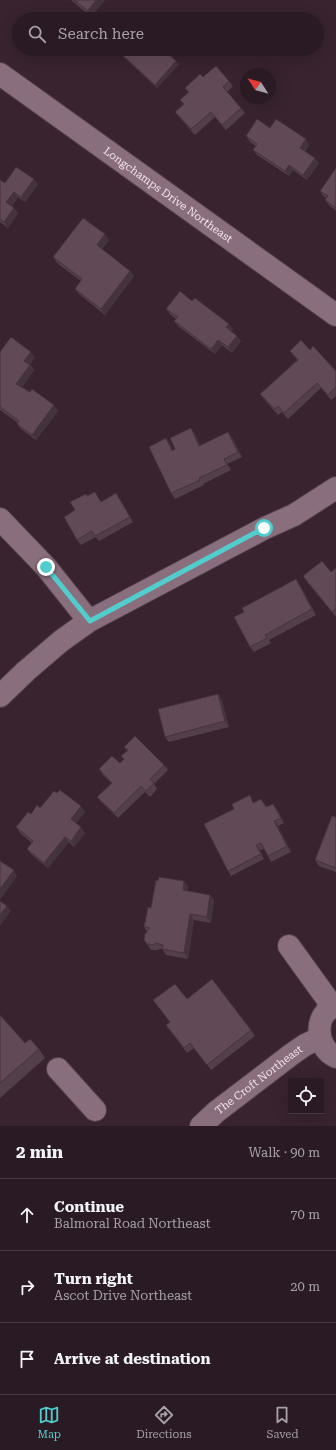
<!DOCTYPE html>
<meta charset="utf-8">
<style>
:root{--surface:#2a1a23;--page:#32232b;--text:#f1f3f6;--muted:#a5a1a6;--line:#463841;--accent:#52cdce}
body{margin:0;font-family:"Roboto Serif",serif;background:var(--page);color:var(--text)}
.controls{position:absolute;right:12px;bottom:12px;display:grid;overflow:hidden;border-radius:0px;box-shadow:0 4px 16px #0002}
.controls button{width:36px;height:36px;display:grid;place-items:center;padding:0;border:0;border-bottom:1px solid var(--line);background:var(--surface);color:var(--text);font:20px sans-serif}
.compass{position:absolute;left:240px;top:68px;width:36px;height:36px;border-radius:50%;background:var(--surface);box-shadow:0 4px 16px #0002;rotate:306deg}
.stop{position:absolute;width:12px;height:12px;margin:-9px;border:3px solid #52cdce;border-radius:50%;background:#fff}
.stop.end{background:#52cdce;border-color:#fff;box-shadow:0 1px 4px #0008}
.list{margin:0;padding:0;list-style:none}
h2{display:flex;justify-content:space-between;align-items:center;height:52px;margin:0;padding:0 16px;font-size:17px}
h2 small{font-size:13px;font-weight:400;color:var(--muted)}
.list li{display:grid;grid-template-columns:26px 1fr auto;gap:12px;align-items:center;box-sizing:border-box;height:72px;padding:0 16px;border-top:1px solid var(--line)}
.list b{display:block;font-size:15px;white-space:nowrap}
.list p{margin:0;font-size:13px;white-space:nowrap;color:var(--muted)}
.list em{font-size:13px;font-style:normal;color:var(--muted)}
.icon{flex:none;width:22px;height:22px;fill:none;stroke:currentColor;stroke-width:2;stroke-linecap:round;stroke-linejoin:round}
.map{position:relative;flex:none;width:336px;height:1126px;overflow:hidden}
.search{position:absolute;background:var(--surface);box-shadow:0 4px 16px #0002;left:12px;right:12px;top:12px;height:44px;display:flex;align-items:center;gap:10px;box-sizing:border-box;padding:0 14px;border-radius:22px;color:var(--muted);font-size:15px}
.sheet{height:268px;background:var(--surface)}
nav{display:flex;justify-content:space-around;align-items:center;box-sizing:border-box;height:56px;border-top:1px solid var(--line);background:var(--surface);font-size:11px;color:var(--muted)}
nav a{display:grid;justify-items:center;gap:2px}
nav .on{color:var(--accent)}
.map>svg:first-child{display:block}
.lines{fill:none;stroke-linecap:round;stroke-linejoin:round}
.minor-casing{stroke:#52404a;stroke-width:24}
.minor{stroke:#896f7d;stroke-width:22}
.wall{fill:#533f49}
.shaded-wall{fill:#44333c}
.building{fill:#614955;stroke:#44333c}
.route{stroke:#52cdce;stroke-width:5}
.labels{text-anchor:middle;stroke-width:4;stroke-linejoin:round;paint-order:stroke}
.street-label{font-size:11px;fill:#f2e3eb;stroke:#1a1015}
</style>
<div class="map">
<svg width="336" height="1126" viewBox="0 0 336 1126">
<rect width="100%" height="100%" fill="#38232f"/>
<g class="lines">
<g class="minor-casing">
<g id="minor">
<path id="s1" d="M0 74 336 315"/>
<polyline points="0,519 46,567 89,621"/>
<polyline points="0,696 26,671 61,641 89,621 265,528 294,515 336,488"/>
<polyline points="289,946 333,1007"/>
<path d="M336 1006C313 1013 315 1048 336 1057"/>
<polyline points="58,1069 95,1110"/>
<path id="s2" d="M201 1126 216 1112 292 1054 305 1045 320 1038"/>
</g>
</g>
<use href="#minor" class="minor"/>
</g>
<g class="wall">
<polygon points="71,0 105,0 91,17"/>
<polygon points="115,49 163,49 179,64 157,88"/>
<polygon points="203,77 229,81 233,86 227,92 241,108 245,113 226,130 215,117 195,135 179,117 175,112 183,104 180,100 188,92 185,88"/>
<polygon points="270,128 309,145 305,151 315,158 319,163 307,180 293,170 289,176 257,155 253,150 256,146 250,142 246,136"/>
<polygon points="336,168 336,211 329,205 325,200 326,198 323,196 320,191"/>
<polygon points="0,180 5,183 38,184 25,202 18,197 12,206 18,213 8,228 0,222"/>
<polygon points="105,234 109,240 102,249 134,276 105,315 79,294 75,289 81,281 57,263 53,257"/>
<polygon points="192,301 233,329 231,331 237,336 241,341 232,353 222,345 215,354 178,326 174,321 176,319 170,314 166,309"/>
<polygon points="310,350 336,371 336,396 331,400 321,388 288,419 282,412 278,415 264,399 260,394 297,360 290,351"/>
<polygon points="0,352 35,357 30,364 34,370 22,387 54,405 58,411 36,440 21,429 17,424 18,423 0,410"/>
<polygon points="191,428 195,434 200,445 232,437 242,457 227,464 231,470 203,484 204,485 175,499 171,493 166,438 170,444 173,450 175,449"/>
<polygon points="95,492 101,502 120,499 133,522 99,541 96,537 81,545 77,540 75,510 87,496"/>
<polygon points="336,568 336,617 307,582 303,576 331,572"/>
<polygon points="300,585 316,615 269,640 271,643 254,652 250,647"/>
<polygon points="218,694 222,700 229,727 169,742 165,737"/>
<polygon points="124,747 164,765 168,770 154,784 157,789 150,797 145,792 118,818 101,802 97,797 111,783 103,775 99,769 120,763 124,760 121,756 127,751"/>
<polygon points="253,801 254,802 265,804 267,807 273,804 277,809 284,823 278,826 291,852 271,862 268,856 264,849 260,850 264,859 231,876 228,871"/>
<polygon points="40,808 85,812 76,823 85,833 74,847 69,842 48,868 31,854 27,849 32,843 20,833 16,827 31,814"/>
<polygon points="336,817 336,872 319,866 315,860"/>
<polygon points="158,881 184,881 188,886 187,891 210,895 214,900 211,923 194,920 188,959 166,955 162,949 160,949 157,950 151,950 144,940 147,932 144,927 151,908"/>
<polygon points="187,999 251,1030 255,1036 211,1070 194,1048 187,1053 166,1025 170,1022 153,1000"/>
<polygon points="0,1015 25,1043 39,1049 45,1058 0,1098"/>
</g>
<g class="shaded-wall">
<polygon points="96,0 105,0 91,17 88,11"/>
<polygon points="176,61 179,64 157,88 155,85"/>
<polygon points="306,139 309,145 304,153 300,148"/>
<polygon points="315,158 319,163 307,180 303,175"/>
<polygon points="289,165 293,170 289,176 285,171"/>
<polygon points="34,179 38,184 25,202 21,197"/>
<polygon points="14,192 18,197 10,208 6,202"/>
<polygon points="14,208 18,213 8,228 4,222"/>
<polygon points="105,234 109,240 101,250 97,245"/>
<polygon points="130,271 134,276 105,315 101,309"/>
<polygon points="229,324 233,329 230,333 226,327"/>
<polygon points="237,336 241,341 232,353 228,347"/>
<polygon points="218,340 222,345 215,354 211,349"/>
<polygon points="31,352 35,357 28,366 24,361"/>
<polygon points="30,365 34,370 20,389 16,384"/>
<polygon points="54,405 58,411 36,440 32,435"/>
<polygon points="191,428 195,434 203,451 199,446"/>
<polygon points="228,432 232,437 242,457 238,452"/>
<polygon points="166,438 170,444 176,457 172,451"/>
<polygon points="296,579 300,585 316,615 312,609"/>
<polygon points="218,694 222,700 229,727 225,721"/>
<polygon points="273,804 277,809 284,823 281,818"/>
<polygon points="81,806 85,812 75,825 71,819"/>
<polygon points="274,821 278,826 291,852 287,846"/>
<polygon points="81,827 85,833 74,847 71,841"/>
<polygon points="65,837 69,842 48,868 44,863"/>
<polygon points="256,845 260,850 264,859 261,854"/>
<polygon points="14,870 17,876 0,900 0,889"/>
<polygon points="184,881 188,886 186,896 183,890"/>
<polygon points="210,895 214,900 211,923 207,917"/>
<polygon points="7,906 11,911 0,926 0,915"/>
<polygon points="190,914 194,920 188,959 184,953"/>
</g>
<g class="building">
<polygon points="74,0 96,0 88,11"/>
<polygon points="116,49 163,49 176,61 155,85"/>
<polygon points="216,66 229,81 223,87 241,108 222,125 211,112 191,129 175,112 184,104 180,100 189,92 185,88 200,74 203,77"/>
<polygon points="257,119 270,128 276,119 306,139 300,148 315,158 303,175 289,165 285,171 253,150 257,144 246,136"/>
<polygon points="16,167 34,179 21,197 14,192 6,202 14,208 4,222 0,219 0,180 5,183"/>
<polygon points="336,168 336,208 325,200 328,196 320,191"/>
<polygon points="83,218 105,234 97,245 130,271 101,309 75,289 82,279 53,257"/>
<polygon points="180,291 192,301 195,298 229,324 226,327 237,336 228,347 218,340 211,349 174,321 178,317 166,309"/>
<polygon points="11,337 31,352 24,361 30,365 16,384 30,392 32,389 54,405 32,435 17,424 19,421 0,407 0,352"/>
<polygon points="301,340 310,350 313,346 336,371 336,387 328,395 317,383 284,413 278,406 275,409 260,394 298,360 290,351"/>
<polygon points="191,428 199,446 228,432 238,452 224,459 227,465 199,478 200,480 171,493 149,447 166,438 172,451 175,449 170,438"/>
<polygon points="95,492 101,502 116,493 130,517 95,536 92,531 77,540 64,517 75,510 70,502 86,494 87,496"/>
<polygon points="322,561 331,572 336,568 336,609 332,612 303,576"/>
<polygon points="296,579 312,609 265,635 267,638 250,647 234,617 244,612 242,608"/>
<polygon points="218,694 225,721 165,737 158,709"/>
<polygon points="135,736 164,765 150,779 154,783 146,791 141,786 114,813 97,797 112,783 99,769 112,756 120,763 124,759 121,756 128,750 124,747"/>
<polygon points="60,790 81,806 71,819 81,827 71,841 65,837 44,863 27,849 33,841 16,827 28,812 31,814 37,805 40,808 54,791 57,793"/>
<polygon points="250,795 253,803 261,799 266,807 273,804 281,818 274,821 287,846 268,856 261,843 256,845 261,854 228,871 204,824 234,809 232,804"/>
<polygon points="332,816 336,817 336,868 315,860"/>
<polygon points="0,861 14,870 0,889"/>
<polygon points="159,877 184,881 183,890 210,895 207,917 190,914 184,953 162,949 163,945 156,943 153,945 147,944 144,940 145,934 150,928 144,927 148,907 151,908 156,880 158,881"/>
<polygon points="0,901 7,906 0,915"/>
<polygon points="212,979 251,1030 207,1065 190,1043 184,1048 166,1025 170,1022 153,1000 175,984 187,999"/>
<polygon points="0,1015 25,1043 30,1039 39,1049 0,1083"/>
</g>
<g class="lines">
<polyline class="route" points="46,567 90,621 264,528"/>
</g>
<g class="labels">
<g class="street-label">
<text dy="4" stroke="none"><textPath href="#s1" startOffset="207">Longchamps Drive Northeast</textPath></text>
<text dy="4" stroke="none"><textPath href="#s2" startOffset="74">The Croft Northeast</textPath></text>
</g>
</g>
</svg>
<div class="controls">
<button><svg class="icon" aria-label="locate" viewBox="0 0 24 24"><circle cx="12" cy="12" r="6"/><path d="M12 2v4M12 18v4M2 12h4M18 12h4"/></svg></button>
</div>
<svg class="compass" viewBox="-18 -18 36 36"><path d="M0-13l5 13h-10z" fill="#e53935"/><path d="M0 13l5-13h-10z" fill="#a5a1a6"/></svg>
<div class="stop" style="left:264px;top:528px"></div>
<div class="stop end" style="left:46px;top:567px"></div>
<div class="search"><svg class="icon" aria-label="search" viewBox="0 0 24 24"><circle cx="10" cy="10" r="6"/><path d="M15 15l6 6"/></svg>Search here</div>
</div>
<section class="sheet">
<h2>2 min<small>Walk · 90 m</small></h2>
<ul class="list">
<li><svg class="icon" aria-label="ahead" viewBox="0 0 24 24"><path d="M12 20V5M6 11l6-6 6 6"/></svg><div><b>Continue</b><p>Balmoral Road Northeast</p></div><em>70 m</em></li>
<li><svg class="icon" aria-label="right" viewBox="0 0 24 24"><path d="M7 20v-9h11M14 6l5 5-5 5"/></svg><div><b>Turn right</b><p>Ascot Drive Northeast</p></div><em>20 m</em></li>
<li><svg class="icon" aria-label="arrive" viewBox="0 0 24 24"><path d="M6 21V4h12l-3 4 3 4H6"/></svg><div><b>Arrive at destination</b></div></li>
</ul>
</section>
<nav>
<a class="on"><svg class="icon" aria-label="map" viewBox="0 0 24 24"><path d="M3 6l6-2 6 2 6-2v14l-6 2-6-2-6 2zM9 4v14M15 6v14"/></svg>Map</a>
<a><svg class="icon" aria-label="directions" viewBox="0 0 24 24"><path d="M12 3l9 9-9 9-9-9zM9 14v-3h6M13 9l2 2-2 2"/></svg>Directions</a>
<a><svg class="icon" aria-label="saved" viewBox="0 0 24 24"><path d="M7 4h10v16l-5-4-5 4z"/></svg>Saved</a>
</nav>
